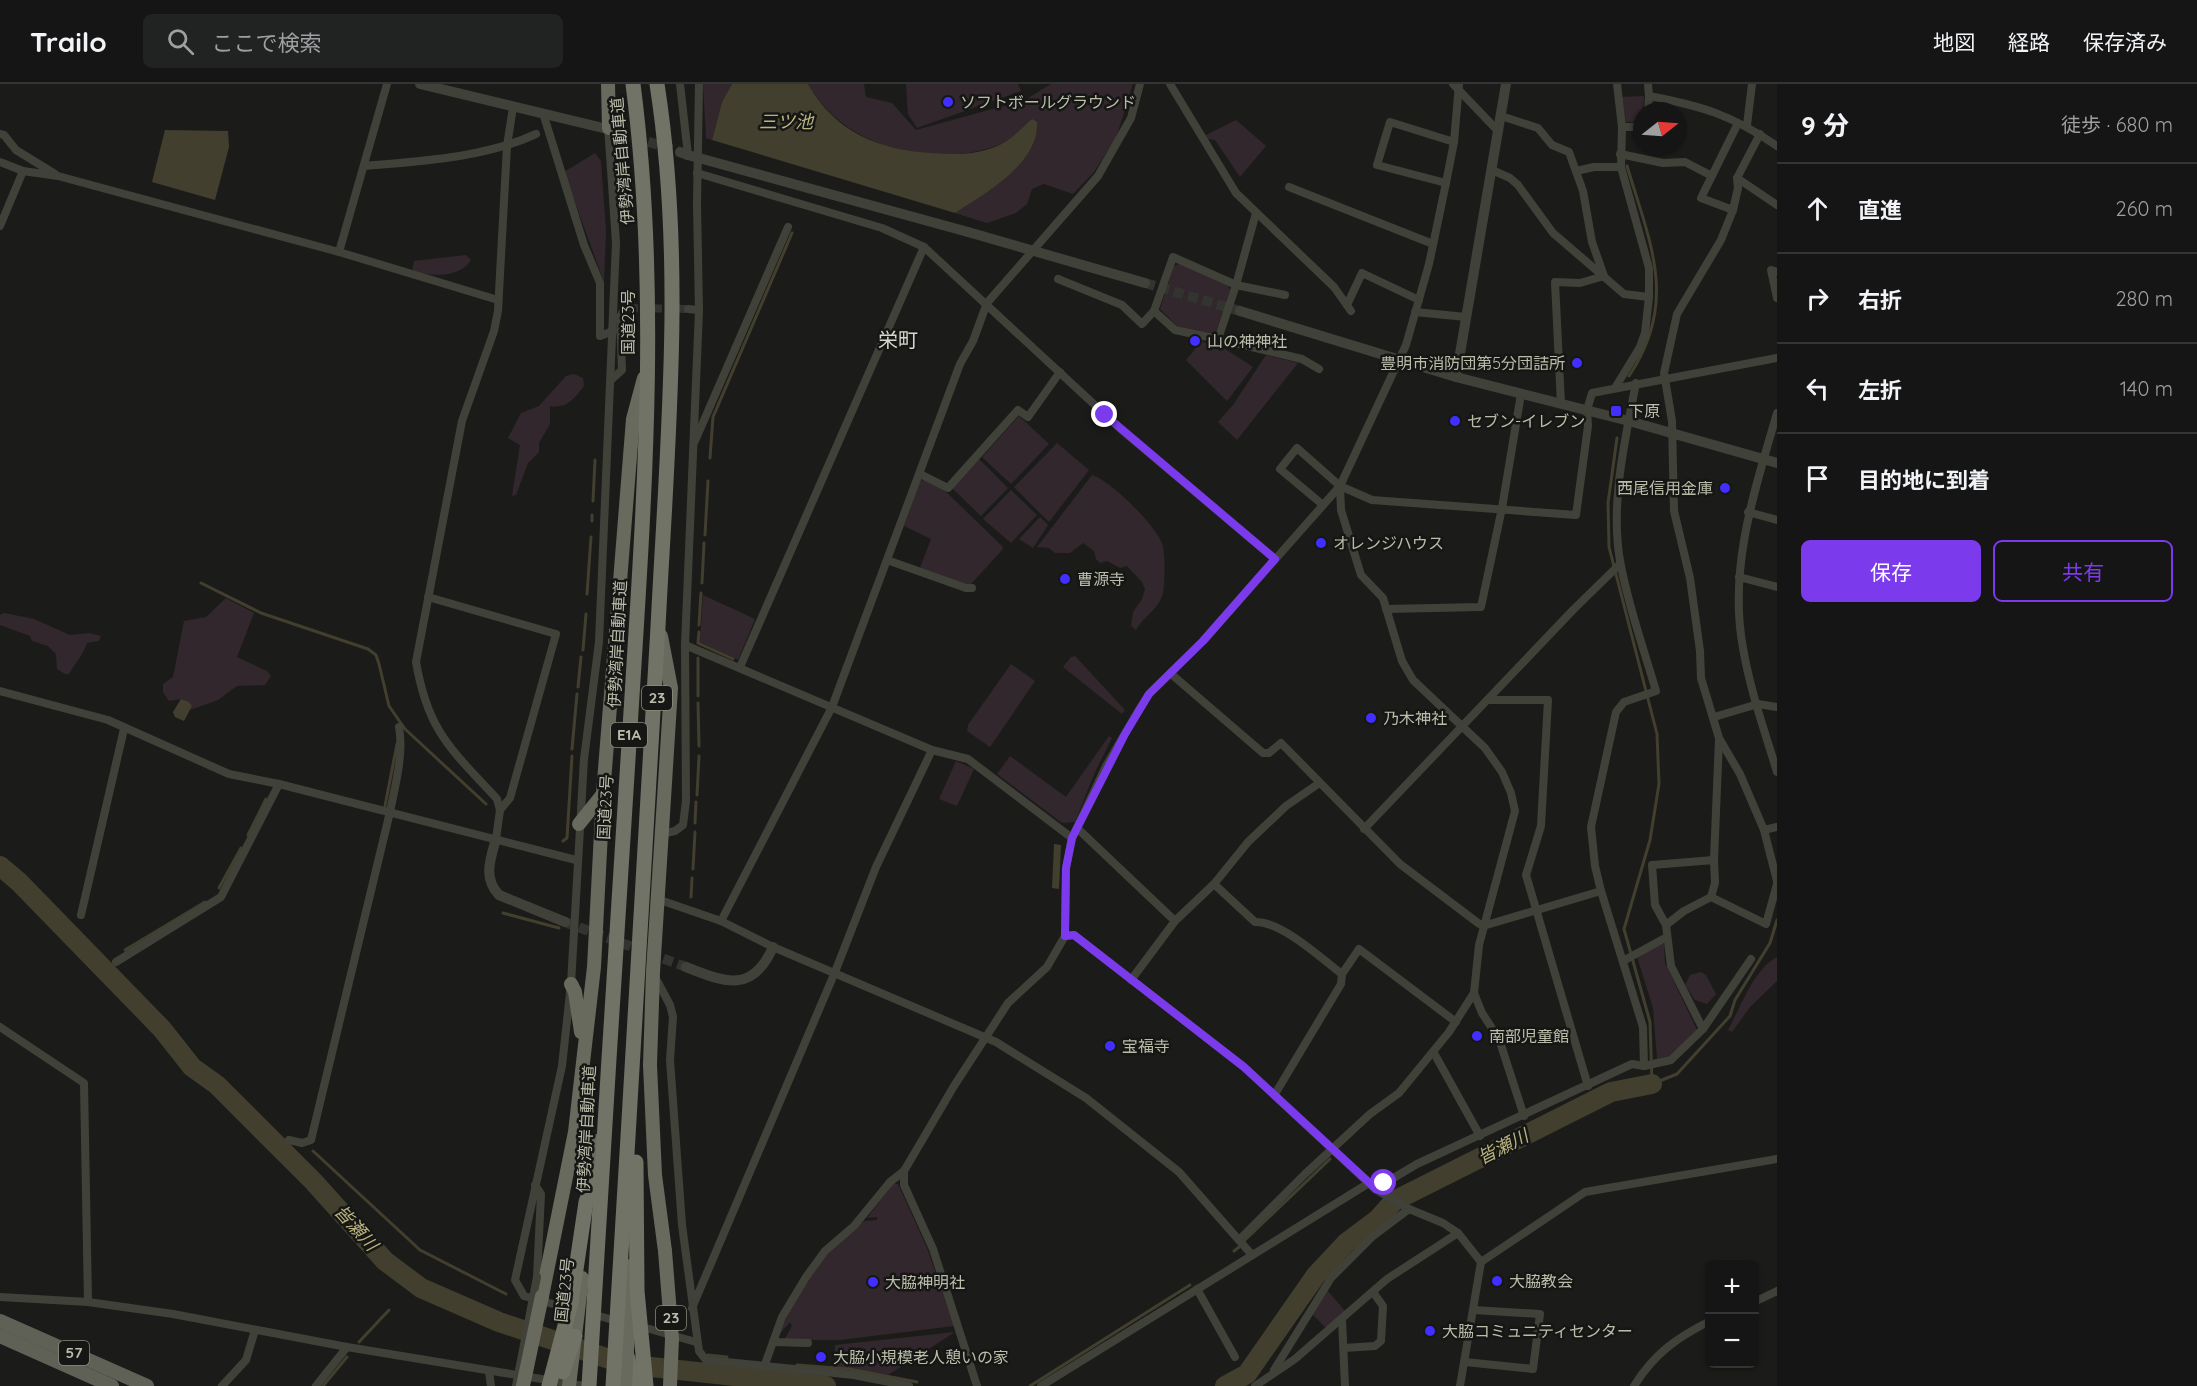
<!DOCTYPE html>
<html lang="ja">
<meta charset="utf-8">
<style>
:root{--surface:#141514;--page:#212222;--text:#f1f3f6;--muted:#9d9fa0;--line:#333434;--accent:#7c3aed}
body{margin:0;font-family:Quicksand,"Noto Sans JP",sans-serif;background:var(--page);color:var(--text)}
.controls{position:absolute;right:18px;bottom:18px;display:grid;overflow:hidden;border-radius:9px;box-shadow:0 2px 4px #0004}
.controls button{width:54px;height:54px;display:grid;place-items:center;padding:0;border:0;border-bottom:2px solid var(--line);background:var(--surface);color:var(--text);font:30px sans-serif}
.compass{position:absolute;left:1633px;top:18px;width:54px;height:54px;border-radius:50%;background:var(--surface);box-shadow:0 2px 4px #0004;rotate:73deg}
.stop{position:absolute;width:18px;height:18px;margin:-14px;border:4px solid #7c3aed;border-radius:50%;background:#fff}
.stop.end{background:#7c3aed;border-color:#fff;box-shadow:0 2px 6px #0008}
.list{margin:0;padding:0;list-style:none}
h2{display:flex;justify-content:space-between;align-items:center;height:78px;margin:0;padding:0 24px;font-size:26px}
h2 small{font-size:20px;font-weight:400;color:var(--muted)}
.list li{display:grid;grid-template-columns:39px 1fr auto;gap:18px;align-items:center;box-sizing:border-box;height:90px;padding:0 24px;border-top:2px solid var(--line)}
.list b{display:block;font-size:22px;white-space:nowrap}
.list em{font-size:20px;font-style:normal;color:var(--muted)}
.actions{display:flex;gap:12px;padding:18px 24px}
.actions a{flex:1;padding:14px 0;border:2px solid var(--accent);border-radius:9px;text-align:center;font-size:21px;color:var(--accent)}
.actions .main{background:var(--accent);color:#fff}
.icon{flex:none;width:33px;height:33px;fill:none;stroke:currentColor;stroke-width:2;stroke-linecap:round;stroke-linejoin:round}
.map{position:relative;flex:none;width:1777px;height:1302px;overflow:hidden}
header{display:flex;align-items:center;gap:36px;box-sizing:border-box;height:84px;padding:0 30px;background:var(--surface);border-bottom:2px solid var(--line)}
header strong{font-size:28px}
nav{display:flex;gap:33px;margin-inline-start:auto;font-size:21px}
.search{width:420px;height:54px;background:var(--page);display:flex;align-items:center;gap:15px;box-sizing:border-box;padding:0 21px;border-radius:9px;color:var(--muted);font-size:22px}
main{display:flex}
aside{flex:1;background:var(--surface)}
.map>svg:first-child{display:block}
.green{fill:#32272c}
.water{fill:#423f2e}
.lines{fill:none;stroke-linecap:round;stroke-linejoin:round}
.stream{stroke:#423f2e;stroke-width:3}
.river{stroke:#423f2e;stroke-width:20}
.minor-tunnel{stroke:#333430;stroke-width:8;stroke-dasharray:8 4;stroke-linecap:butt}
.tertiary-tunnel{stroke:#333430;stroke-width:10;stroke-dasharray:10 5;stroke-linecap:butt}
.minor{stroke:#40423a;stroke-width:8}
.tertiary{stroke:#40423a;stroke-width:10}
.primary{stroke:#5f6156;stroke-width:14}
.trunk{stroke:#686a5e;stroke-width:14}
.motorway{stroke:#717366;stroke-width:15}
.minor-bridge{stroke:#40423a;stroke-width:8}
.tertiary-bridge{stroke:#40423a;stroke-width:10}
.trunk-bridge{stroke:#686a5e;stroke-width:14}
.motorway-bridge{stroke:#717366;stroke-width:15}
.route{stroke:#7c3aed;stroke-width:8}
.poi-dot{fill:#402fff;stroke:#161715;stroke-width:2}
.labels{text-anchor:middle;stroke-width:5;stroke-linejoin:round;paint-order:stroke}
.shield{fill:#161715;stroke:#8a8b7e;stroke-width:1.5}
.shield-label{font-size:15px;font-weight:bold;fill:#bbbdab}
.poi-label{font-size:16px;fill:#bbbdab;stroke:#161715;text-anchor:start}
.street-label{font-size:16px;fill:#bbbdab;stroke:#161715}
.water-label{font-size:18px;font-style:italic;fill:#bab380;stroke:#161715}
.quarter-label{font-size:20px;fill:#d6d8cd;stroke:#161715}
</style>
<header>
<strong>Trailo</strong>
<div class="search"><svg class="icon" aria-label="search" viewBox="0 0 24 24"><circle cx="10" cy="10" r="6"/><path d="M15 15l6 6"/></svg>ここで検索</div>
<nav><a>地図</a><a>経路</a><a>保存済み</a></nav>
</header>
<main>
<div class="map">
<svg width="1777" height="1302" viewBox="0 0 1777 1302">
<rect width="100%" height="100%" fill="#1b1c1a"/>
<g class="green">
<polygon points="703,0 732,0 722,18 712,56 706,54"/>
<path d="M808 0H864L866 13 892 19 916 46 1025 16 1051 0H1133L1116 54 1094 88 1073 110 1044 100 1032 105 1027 120 1016 129 987 139 955 129C985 110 1040 79 1037 38 1022 45 1009 58 993 63 927 84 844 63 808 0Z"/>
<polygon points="906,0 1018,0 1021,7 917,44 908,30"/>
<polygon points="1644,12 1642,38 1626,38 1622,13"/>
<polygon points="1236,36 1266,62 1240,93 1215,56 1207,55 1206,51"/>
<polygon points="595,69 601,77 606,147 604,198 564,88"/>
<path d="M466 171 471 176C459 195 431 192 412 187L414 177Z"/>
<polygon points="1179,180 1228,202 1230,206 1216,247 1211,250 1177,242 1160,225 1174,182"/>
<polygon points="1202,257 1214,264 1222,263 1253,283 1227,317 1186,276"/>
<polygon points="1266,271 1298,279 1237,356 1218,338 1233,321"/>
<path d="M574 290 583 294 584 302C574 315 567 325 550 322V340L539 359V368L528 379 516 411 512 412 520 361 508 354 521 329 539 322 566 292Z"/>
<polygon points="1019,332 1049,360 1011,400 982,373"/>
<polygon points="1057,359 1089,386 1049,438 1014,403"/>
<polygon points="979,375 1008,404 981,432 952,404"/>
<path d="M1092 391C1110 396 1158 443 1163 462 1165 474 1165 497 1163 509 1159 525 1144 532 1136 546L1131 542 1133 528 1142 515 1145 505 1142 498 1127 482 1120 484 1107 477 1100 479 1096 475 1094 467 1083 459 1070 469H1055L1049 464 1037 463Z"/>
<polygon points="923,396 942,404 1002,462 1003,465 971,500 966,501 920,484 931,455 904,442 920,397"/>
<polygon points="1011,406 1037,431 1011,459 983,435"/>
<polygon points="1040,433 1048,441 1033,464 1019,455"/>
<polygon points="703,511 755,535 738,576 700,558"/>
<polygon points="226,514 254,529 237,573 267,587 271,592 265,601 237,602 218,616 190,626 192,622 181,615 169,617 163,608 163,600 173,593 184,537 206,533"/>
<path d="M4 529 34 535 70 551 89 549 101 552 99 557 87 559C84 570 75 579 69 590H65L57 585 56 570 48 562 32 557 30 552 0 541V531Z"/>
<polygon points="1075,572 1125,626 1122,630 1063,583 1071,573"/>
<polygon points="1011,580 1035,597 990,663 967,647 968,641"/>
<polygon points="1109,652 1112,654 1095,688 1075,738 1062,739 997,690 1010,672 1066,713"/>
<polygon points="956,677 974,685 957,722 939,715"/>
<polygon points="1661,859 1664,860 1665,879 1697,946 1673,971 1657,975 1653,924 1637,873"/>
<path d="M1777 873V897L1750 923 1732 948 1728 946C1741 923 1753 886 1777 873Z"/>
<polygon points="1701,888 1706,891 1716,910 1707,920 1695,916 1685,901 1690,891"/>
<polygon points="893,1100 898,1100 927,1164 954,1242 840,1256 784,1256 792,1242 790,1238 778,1252 796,1213 829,1167 864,1137 877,1136 877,1133 867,1134"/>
<polygon points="1326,1205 1346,1228 1327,1245 1311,1229"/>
<polygon points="955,1248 888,1291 835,1282 835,1261"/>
</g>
<g class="water">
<path d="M732 0H808C835 48 879 66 931 69 953 71 975 71 995 63 1010 57 1021 45 1032 35L1037 38C1040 79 985 110 955 129L712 56 722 18Z"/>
<polygon points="165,46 228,47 229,63 215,116 152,98"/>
<polygon points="181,615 189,618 192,622 184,637 175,633 173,628"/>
<polygon points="1054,760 1061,761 1059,805 1052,804"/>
</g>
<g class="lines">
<g class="stream">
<path d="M1627 82C1650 159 1679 218 1629 292"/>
<polyline points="1617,354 1608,419 1609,463 1657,650 1659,700 1650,756 1624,845 1650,938 1652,1000 1677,990 1730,932 1735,916 1770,859 1777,836"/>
<polyline points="710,374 713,333 792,149"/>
<polyline points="593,417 595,376"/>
<polyline points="592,437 592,431"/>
<polyline points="705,451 708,397"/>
<polyline points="201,499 261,529 368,565 376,571 379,580 389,622 405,645 486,720"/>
<polyline points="702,499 704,459"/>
<polyline points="587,510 591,453"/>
<polyline points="699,541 701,509"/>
<polyline points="699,548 698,559 733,575"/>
<polyline points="583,566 586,530"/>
<polyline points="698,574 698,612"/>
<polyline points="578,603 581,573"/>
<polyline points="698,619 699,662"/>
<polyline points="572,665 577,610"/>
<polyline points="697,711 699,672"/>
<polyline points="385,722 397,660"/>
<polyline points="695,739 696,718"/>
<polyline points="248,751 266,715"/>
<polyline points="563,757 567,754 572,672"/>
<polyline points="693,785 695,748"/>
<polyline points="219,804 241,764"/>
<polyline points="691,813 692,794"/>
<polyline points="503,829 559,844"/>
<polyline points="125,866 205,818"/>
<polyline points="313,1067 420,1166 506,1210"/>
<polyline points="1245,1156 1330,1075"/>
<polyline points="1234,1167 1239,1163"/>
<polyline points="359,1258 389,1226"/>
<polyline points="708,1271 727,1273"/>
<polyline points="797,1281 849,1285 917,1298"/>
<polyline points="323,1302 347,1273"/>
<polyline points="1030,1302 1190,1201"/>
</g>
<g class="river">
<polyline points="0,782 19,798 162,945 192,983 217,1001 313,1097 385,1177 421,1204 499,1238 624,1280 826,1302"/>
<polyline points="1225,1302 1247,1290 1316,1191 1346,1159 1378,1135 1394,1117 1611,1008 1652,1000"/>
</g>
<polyline class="minor-tunnel" points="630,224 688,225"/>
<g class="tertiary-tunnel">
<polyline points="634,53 680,68"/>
<polyline points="1145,199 1240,227"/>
<polyline points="565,838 686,883"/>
</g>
<g class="minor">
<polyline points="680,0 688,71"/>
<polyline points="1170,0 1236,109 1334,203 1351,227"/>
<polyline points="1453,0 1498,47"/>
<polyline points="1648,0 1649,12"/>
<path d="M1648 27 1649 12C1702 22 1732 31 1777 62"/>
<polyline points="543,29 584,161 600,199 600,252 613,247"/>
<polyline points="1501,32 1538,44 1552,61 1569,68 1583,107 1592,158 1604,192 1580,199 1555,198 1561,320"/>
<polyline points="1747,41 1752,0"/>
<polyline points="1622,43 1642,43"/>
<polyline points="0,50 4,51 16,66 55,90"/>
<polyline points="1760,50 1737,94 1738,104 1733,126 1721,156 1677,230 1664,289 1672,337 1674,427 1690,494 1700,567 1701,594 1719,654 1740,690 1764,746 1777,743"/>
<polyline points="1620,70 1663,79 1685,78 1712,92"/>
<polyline points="0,78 23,87"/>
<path d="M364 82C421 77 484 74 536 50"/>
<polyline points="1492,86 1510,94 1518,101 1553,149 1624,210 1649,213"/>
<polyline points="1576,87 1594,83 1621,83"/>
<polyline points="697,89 882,144 924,163 1124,348 1275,475"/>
<polyline points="1737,94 1777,121"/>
<polyline points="1446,99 1377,81 1390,38 1454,58"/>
<polyline points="1289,103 1433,160"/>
<polyline points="1733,126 1701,114 1738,39"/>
<polyline points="0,142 23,87 58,92 339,168 498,216"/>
<polyline points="339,168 387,0"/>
<polyline points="1777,188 1771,186 1777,214"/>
<polyline points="1058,195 1122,221 1142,240 1154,227 1175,246 1218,255"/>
<polyline points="1285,211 1236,201 1218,255 1302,275 1319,285"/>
<polyline points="1347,221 1362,189 1419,216"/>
<polyline points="688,225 699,226"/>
<polyline points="1154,227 1173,173 1236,201 1256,129"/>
<polyline points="1415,228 1466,233"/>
<polyline points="612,295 622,286 620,233 623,227 630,224"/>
<polyline points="1615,304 1640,263 1645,249 1649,213 1649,184 1621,83 1622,43 1617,0"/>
<path d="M1777 329C1755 405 1728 484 1743 564 1750 606 1765 648 1777 688"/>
<polyline points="695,357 788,143"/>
<polyline points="920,390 948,404 1018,326 1028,333 1060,288"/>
<polyline points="1323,421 1280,385 1297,364 1340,402 1372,416 1576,431 1588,342 1587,326 1592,309 1777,274"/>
<polyline points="1748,428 1777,436"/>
<polyline points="887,476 966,504 972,504"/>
<polyline points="1739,493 1777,503"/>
<polyline points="428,513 556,550 510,714 500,726"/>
<polyline points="1386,525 1481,523 1502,424 1521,310"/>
<polyline points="685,561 932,666 968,675 1072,754"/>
<polyline points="740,583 924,163"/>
<polyline points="1170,589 1263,669 1269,669 1281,659 1400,780 1478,839 1483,842 1601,807"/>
<polyline points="0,607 108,636 229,690 279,700 576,776"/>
<polyline points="1488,616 1548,616 1541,742 1526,791 1588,1002"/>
<polyline points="1714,633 1758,620 1777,623"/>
<polyline points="1077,744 1175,837"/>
<polyline points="1364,745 1573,526 1620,480"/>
<polyline points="1764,746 1777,797"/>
<polyline points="661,750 675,747 683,741 686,717 685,561 699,226 697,120 699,0"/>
<path d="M496 755 500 726 497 715C451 665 428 648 416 578L462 337 494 247 498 227 507 62 513 23"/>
<polyline points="1714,776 1719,655"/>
<path d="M1214 800 1255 838C1281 837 1321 874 1342 890"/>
<polyline points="1711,813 1766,840 1777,800"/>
<polyline points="657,815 721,837 773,863 996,958 1086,1014 1179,1088 1252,1171"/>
<polyline points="81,831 124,645"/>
<polyline points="721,837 832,623 960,280 973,257 987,219 1098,92 1131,34 1140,0"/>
<polyline points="1666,841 1655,821 1652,781 1714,776 1715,799 1711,813 1684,827 1666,841 1671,882 1703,945"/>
<polyline points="1065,852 1074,851 1244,983 1375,1105 1409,1125 1443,1139 1458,1149 1481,1178 1460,1302"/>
<polyline points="1623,877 1667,853"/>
<polyline points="116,878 221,813 279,700"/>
<polyline points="655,893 670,921 673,933 670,976 682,1141 699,1267 706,1276 854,1291 909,1302"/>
<polyline points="1131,896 1175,837 1214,800 1248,758 1286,722 1318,700"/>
<polyline points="1474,909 1482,929 1499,955 1524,1032"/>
<polyline points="0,943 84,999 88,1218"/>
<polyline points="1434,969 1480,1052"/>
<polyline points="1644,982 1671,976 1703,945 1751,875"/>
<polyline points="1275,1010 1341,900 1342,890 1359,865 1456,938"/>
<path d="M289 1056 302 1059 311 1056 390 728C395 702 404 670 399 643"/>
<polyline points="904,1087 904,1101 933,1165 977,1302"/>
<polyline points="535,1101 541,1110 537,1193"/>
<path d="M1375 1105 1417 1080 1632 980 1644 982 1643 943 1601 807 1595 782 1591 743 1616 628 1624 618 1656 607C1644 566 1629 524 1621 482 1609 423 1625 356 1636 299"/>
<polyline points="1239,1156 1305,1090 1370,1030 1399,1009 1449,948 1474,909 1479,861 1515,727 1511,709 1502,688 1485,664 1413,596 1402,577 1383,514 1361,491 1341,426 1340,402"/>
<polyline points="1481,1178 1585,1108 1777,1075"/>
<polyline points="1197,1205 1235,1273"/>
<polyline points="0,1213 88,1218 173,1230 347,1263 584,1302"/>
<polyline points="1754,1218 1777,1207"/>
<polyline points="692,1224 835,888 876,783 932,666"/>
<polyline points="571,1225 524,1212 515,1196 562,982 571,900 584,675 599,558 616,159 608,42"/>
<polyline points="592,1230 620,1238"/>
<polyline points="1342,1235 1345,1302"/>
<polyline points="639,1242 696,1258"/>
<polyline points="773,1258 808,1259"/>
<polyline points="1344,1264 1375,1262 1381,1257 1383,1222 1373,1208"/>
<polyline points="1465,1278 1533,1285 1540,1230 1474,1226"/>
<polyline points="764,1283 782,1233 806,1193 825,1167 854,1142 890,1098 904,1087 954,1002 1008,919 1047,883 1065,852 1066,784 1072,754 1106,682 1137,629 1149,610 1203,557 1340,402 1406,261 1429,180 1446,99 1454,58 1459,0"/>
<polyline points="1274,1286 1331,1194 1373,1152 1409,1125"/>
<polyline points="489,1287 491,1302"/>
<polyline points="222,1302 246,1276 255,1246"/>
<polyline points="316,1302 347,1263"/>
<polyline points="1041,1302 1369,1099"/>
<polyline points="1255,1302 1295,1275 1387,1195 1458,1149"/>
<path d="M1634 1302C1654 1270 1676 1254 1710 1237"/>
</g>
<g class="tertiary">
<polyline points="420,0 624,49"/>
<polyline points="1506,0 1456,293 1629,337 1777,379"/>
<polyline points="680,68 688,71"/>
<polyline points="968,148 1145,199"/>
<polyline points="1240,227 1456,293"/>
<path d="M496 755C490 776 483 794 499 811L565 838"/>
<path d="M686 883C726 899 753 909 773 863"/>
</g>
<g class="primary">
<polyline points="0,1237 147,1302"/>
<polyline points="0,1252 112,1302"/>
</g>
<g class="trunk">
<polyline points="608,0 609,44"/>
<polyline points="661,552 671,604 653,888 650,981 655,1091 665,1167"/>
<polyline points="579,740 603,710"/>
<polyline points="571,900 575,908 581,948"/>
<polyline points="542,1212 575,1048 594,883 603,710 633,335 644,294"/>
<polyline points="629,1229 630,1182"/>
</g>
<polyline class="motorway" points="627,1272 635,1302"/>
<polyline class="minor-bridge" points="516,1302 537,1193"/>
<polyline class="tertiary-bridge" points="688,71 968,148"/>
<g class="trunk-bridge">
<polyline points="592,1100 597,1057"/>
<polyline points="665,1167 672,1255 670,1302"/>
<polyline points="523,1302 542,1212"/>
<polyline points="569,1302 582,1194"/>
<polyline points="625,1302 629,1229"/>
</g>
<g class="motorway-bridge">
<polyline points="636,1078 637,1207 646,1302"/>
<polyline points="563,1288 575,1252"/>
<polyline points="549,1302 571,1219 586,1118 597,1089"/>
<path d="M589 1302C602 1077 617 853 631 628 644 419 660 208 633 0"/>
<path d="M613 1302C628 1049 644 796 658 543 667 363 685 179 657 0"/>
</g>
</g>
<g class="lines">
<polyline class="route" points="1105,331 1275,475 1203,557 1149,610 1125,650 1072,754 1066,784 1065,852 1074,851 1244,983 1376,1105 1384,1099"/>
</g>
<g class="poi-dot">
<circle cx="948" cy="18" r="6"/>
<circle cx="1195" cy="257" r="6"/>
<circle cx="1577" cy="279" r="6"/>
<rect x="1610" y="321" width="12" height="12" rx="3"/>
<circle cx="1455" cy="337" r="6"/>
<circle cx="1725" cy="404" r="6"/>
<circle cx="1321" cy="459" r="6"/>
<circle cx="1065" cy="495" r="6"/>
<circle cx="1371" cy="634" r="6"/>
<circle cx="1477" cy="952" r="6"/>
<circle cx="1110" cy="962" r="6"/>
<circle cx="1497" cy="1197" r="6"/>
<circle cx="873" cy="1198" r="6"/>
<circle cx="1430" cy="1247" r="6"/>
<circle cx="821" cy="1273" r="6"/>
</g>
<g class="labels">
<g class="shield">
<rect x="642" y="602" width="30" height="24" rx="4.5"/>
<rect x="611" y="639" width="36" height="24" rx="4.5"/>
<rect x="656" y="1222" width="30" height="24" rx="4.5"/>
<rect x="59" y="1257" width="30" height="24" rx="4.5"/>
</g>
<g class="shield-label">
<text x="657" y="619">23</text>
<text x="629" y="656">E1A</text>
<text x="671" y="1239">23</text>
<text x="74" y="1274">57</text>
</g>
<g class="poi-label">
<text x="960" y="24">ソフトボールグラウンド</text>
<text x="1207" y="263">山の神神社</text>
<text x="1565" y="285" text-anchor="end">豊明市消防団第5分団詰所</text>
<text x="1628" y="333">下原</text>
<text x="1467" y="343">セブン-イレブン</text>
<text x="1713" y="410" text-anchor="end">西尾信用金庫</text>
<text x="1333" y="465">オレンジハウス</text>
<text x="1077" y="501">曹源寺</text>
<text x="1383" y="640">乃木神社</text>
<text x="1489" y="958">南部児童館</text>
<text x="1122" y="968">宝福寺</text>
<text x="1509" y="1203">大脇教会</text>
<text x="885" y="1204">大脇神明社</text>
<text x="1442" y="1253">大脇コミュニティセンター</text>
<text x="833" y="1279">大脇小規模老人憩いの家</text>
</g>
<g class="street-label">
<text transform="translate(622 77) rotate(-95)" y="6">伊勢湾岸自動車道</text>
<text transform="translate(628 238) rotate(-90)" y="6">国道23号</text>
<text transform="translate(617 560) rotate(-87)" y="6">伊勢湾岸自動車道</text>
<text transform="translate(605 723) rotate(-87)" y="6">国道23号</text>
<text transform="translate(586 1045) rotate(-87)" y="6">伊勢湾岸自動車道</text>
<text transform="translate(564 1206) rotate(-84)" y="6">国道23号</text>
</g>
<g class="water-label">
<text x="786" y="44">三ツ池</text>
<text transform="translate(1503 1063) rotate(-27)" y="6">皆瀬川</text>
<text transform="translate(356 1144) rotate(48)" y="6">皆瀬川</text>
</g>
<g class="quarter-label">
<text x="898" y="263">栄町</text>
</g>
</g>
</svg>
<div class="controls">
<button>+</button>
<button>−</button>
</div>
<svg class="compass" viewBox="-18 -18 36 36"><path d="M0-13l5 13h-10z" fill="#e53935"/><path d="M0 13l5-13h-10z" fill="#9d9fa0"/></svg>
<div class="stop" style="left:1384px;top:1099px"></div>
<div class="stop end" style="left:1105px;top:331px"></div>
</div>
<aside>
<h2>9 分<small>徒歩 · 680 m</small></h2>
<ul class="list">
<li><svg class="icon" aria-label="ahead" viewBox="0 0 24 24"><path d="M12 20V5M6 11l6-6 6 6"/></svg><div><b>直進</b></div><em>260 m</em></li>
<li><svg class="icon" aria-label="right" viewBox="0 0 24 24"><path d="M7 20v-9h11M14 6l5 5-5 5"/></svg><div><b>右折</b></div><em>280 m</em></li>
<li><svg class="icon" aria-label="left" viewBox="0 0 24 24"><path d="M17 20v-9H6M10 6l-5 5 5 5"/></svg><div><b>左折</b></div><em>140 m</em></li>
<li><svg class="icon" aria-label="arrive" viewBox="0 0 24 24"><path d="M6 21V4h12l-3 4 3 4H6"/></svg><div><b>目的地に到着</b></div></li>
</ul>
<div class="actions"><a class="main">保存</a><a>共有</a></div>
</aside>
</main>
